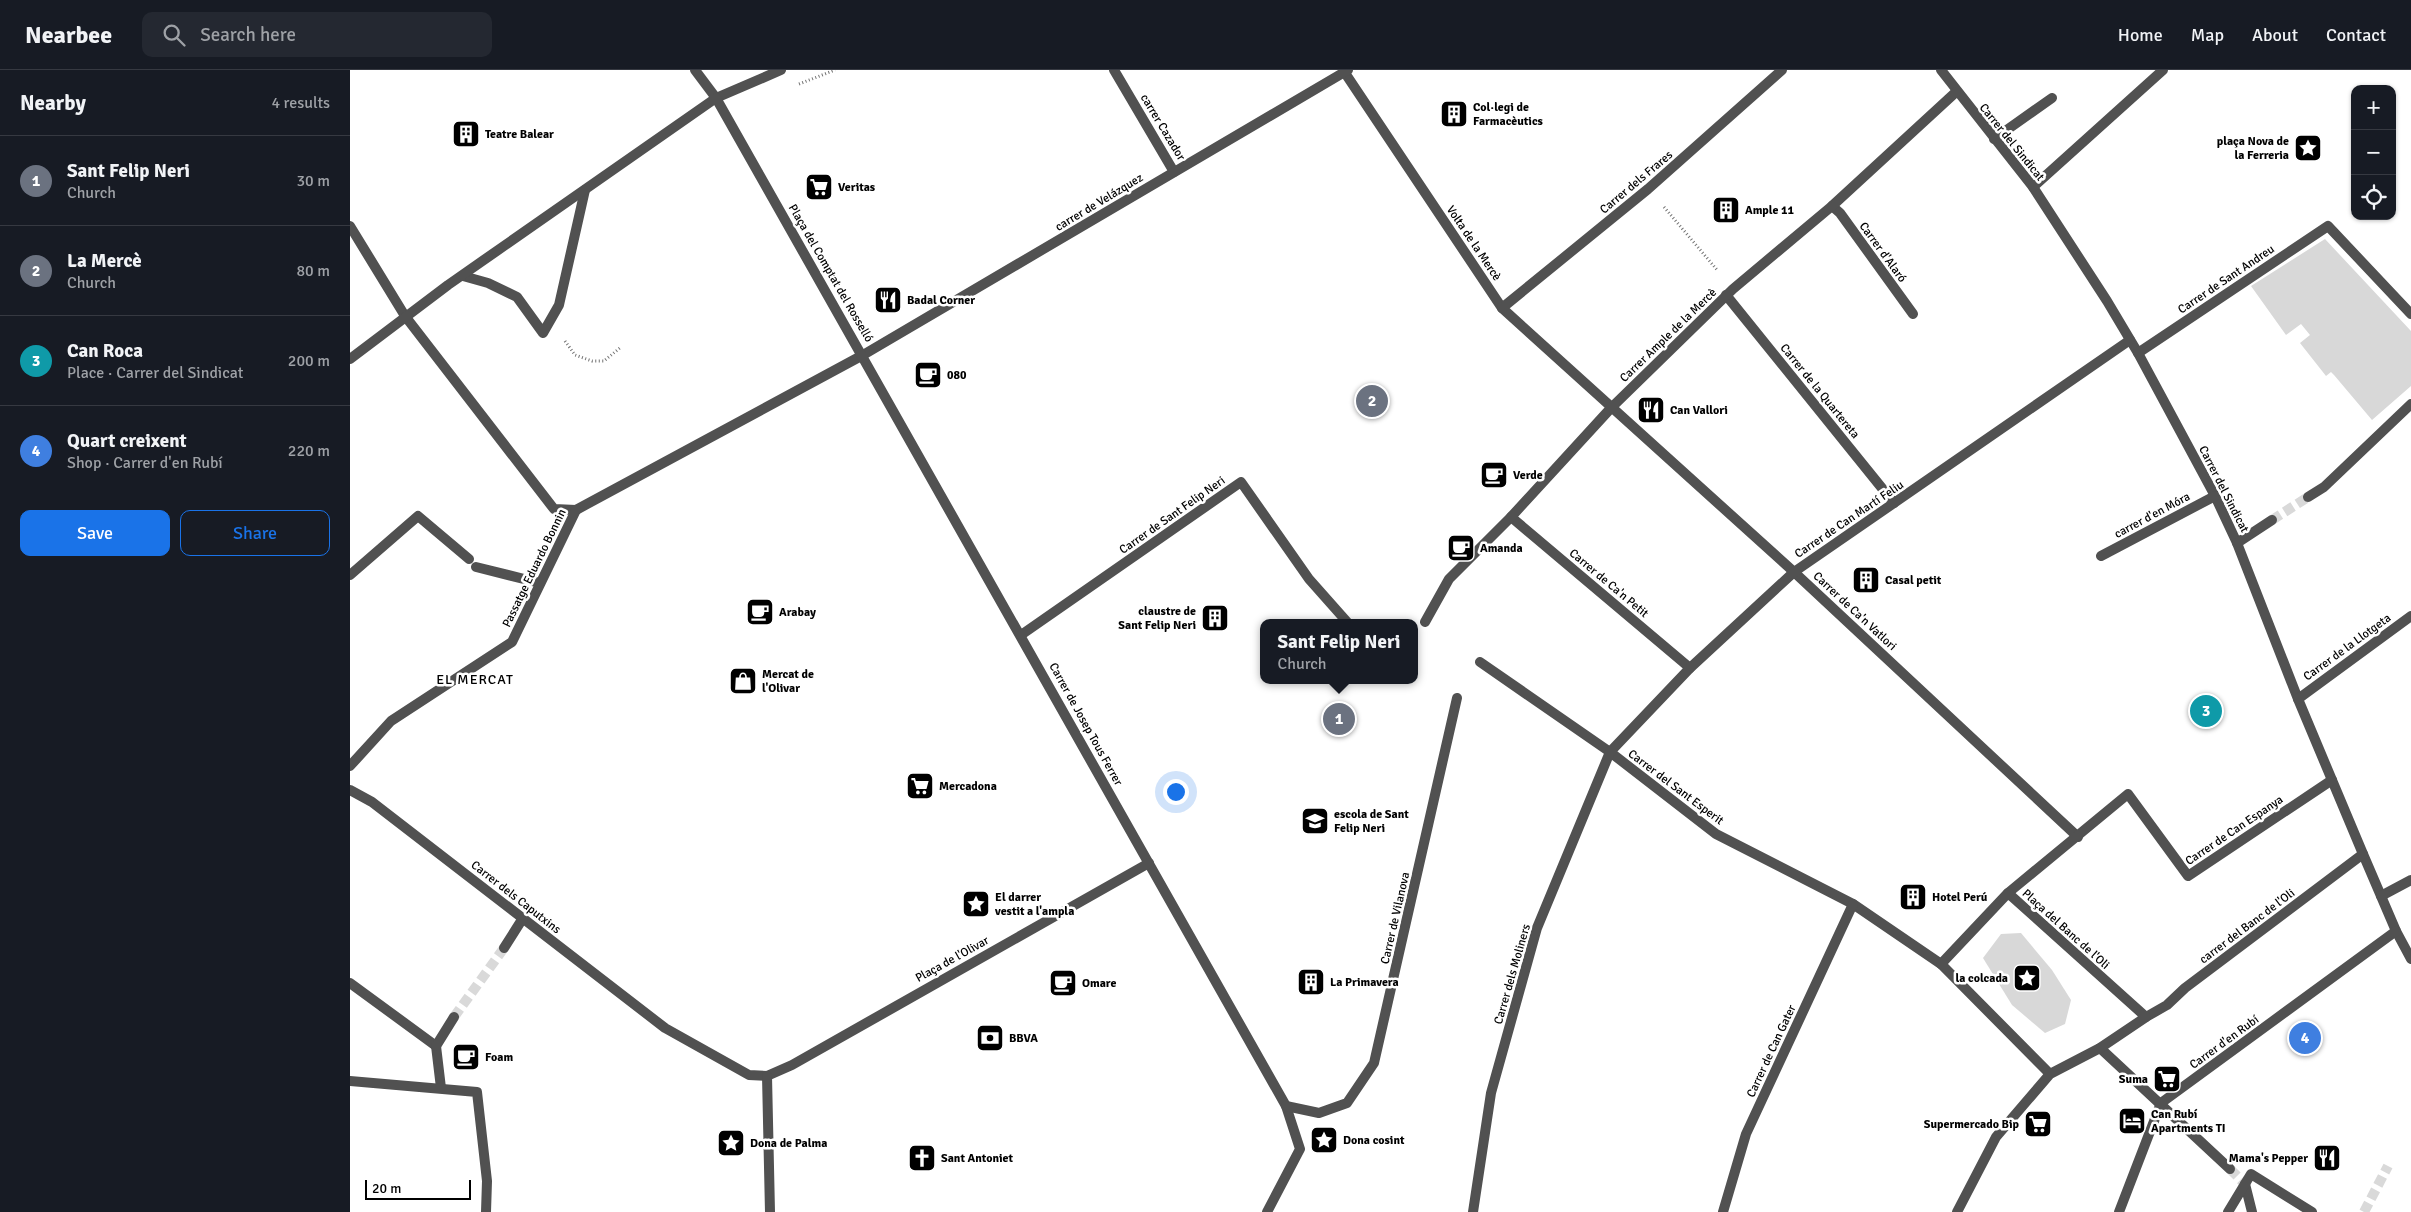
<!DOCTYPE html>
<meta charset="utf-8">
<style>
:root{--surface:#171b24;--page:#242831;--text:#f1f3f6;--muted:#9ea1a6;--line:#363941;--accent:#1a73e8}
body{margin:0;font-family:Signika,sans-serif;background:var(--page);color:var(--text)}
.controls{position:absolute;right:15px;top:15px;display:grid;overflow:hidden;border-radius:10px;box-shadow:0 1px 4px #0004}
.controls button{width:45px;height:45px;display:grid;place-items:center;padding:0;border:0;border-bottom:1px solid var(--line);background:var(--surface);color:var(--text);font:25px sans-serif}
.scale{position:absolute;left:15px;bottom:12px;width:106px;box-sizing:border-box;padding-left:5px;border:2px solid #000;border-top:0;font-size:14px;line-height:18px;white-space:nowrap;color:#000;-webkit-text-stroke:4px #fff;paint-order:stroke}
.you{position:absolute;left:825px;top:721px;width:18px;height:18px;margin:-12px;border:4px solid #fff;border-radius:50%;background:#1a73e8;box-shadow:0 0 0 8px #1a73e833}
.badge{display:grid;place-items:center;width:32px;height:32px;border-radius:50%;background:var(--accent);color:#fff;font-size:16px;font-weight:700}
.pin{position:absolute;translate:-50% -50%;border:2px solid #fff;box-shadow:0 1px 5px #0006}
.popup{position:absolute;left:910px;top:549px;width:158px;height:65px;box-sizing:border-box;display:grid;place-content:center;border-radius:10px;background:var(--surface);filter:drop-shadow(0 1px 4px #0005);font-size:16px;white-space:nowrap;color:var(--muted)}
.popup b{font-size:19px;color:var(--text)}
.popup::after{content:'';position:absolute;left:50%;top:100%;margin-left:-10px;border:10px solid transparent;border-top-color:var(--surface)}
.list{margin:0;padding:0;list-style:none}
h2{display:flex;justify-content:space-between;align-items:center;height:65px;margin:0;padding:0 20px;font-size:21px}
h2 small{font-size:16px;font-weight:400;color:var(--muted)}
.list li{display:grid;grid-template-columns:32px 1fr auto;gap:15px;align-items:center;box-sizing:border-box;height:90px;padding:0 20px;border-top:1px solid var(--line)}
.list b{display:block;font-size:19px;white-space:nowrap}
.list p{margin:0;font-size:16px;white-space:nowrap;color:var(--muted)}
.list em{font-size:16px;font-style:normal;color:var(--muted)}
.actions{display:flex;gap:10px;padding:15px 20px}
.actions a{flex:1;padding:11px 0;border:1px solid var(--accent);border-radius:10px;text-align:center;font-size:18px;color:var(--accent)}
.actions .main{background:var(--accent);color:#fff}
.icon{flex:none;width:28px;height:28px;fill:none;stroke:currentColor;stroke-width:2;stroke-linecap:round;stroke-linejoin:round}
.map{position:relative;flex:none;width:2061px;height:1142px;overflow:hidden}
header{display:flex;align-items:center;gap:30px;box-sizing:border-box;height:70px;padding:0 25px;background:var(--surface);border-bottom:1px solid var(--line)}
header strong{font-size:24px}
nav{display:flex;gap:28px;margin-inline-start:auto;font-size:18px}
.search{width:350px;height:45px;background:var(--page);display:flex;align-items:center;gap:12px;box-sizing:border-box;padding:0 18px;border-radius:10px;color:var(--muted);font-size:19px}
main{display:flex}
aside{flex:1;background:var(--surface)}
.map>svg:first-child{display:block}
.green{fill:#d8d8d8}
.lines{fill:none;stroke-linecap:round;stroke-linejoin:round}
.street-tunnel{stroke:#d9d9d9;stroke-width:10;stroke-dasharray:10 5;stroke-linecap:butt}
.path{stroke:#737373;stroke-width:3;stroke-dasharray:1 2.5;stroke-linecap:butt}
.lane{stroke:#515151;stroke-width:10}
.street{stroke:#515151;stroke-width:10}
.labels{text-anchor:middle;stroke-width:5;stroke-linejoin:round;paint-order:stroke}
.poi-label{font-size:12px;font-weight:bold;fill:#000;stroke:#fff;text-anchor:start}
.street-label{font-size:12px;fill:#000;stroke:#fff}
.neighbourhood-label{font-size:14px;letter-spacing:1px;fill:#000;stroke:#fff}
</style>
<header>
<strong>Nearbee</strong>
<div class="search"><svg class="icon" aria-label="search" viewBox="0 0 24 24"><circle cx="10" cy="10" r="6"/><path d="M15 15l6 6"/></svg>Search here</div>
<nav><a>Home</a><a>Map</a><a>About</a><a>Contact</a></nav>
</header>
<main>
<aside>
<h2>Nearby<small>4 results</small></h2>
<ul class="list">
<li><span class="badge" style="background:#6b7280">1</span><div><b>Sant Felip Neri</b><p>Church</p></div><em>30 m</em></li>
<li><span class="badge" style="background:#6b7280">2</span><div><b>La Mercè</b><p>Church</p></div><em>80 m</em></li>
<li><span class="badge" style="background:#0f9aa8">3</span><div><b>Can Roca</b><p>Place · Carrer del Sindicat</p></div><em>200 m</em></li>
<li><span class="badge" style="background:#3f7fe0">4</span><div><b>Quart creixent</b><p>Shop · Carrer d'en Rubí</p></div><em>220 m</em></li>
</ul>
<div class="actions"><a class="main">Save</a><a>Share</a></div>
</aside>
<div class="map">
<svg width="2061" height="1142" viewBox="0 0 2061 1142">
<rect width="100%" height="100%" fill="#fff"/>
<g class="green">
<polygon points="1975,169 2061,261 2061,316 2022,350 1984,305 1981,302 1976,306 1950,273 1960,265 1951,254 1936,265 1901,216"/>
<polygon points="1671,863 1702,900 1721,930 1715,954 1695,963 1662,935 1633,888 1651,864"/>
</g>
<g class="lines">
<g class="street-tunnel">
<polyline points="1922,450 1958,427"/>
<polyline points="104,947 154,878"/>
<polyline points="1880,1099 1895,1114"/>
<polyline points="2014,1142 2038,1096"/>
</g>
<g class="path">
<polyline points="449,14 485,0"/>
<polyline points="1314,137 1368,201"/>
<polyline points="215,271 225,285 242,291 254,291 271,277"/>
</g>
<g class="lane">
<polyline points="1482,136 1490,143 1563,244"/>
<polyline points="113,206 138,213 167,227 193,263 209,235 235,120"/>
</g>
<g class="street">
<polyline points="345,0 366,28 431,0"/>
<polyline points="764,0 824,102"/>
<polyline points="993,0 1152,238 1444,502 1728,767"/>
<polyline points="1591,0 1683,117 1757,231 1788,283 1865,426 1887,473 1948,629 2013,784 2046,861 2061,889"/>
<polyline points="1644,69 1702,28"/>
<polyline points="1683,117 1813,0"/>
<polyline points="0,156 55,246 204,439 226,440 513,285 998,0"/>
<polyline points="1376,225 1544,433"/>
<polyline points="1152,238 1298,119 1432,0"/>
<polyline points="1788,283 1978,156 2061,244"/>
<polyline points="0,289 98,215 366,28 936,1036 950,1079 917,1142"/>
<polyline points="1958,427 1974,417 2061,334"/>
<polyline points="1161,447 1340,598"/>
<polyline points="1887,473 1922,450"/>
<polyline points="1751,486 1865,426"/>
<polyline points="126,497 190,513"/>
<polyline points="0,505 68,446 119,489"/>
<polyline points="1075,552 1099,509 1161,447 1261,338 1383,219 1482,136 1606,22"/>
<polyline points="671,565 891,412 959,509 998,553"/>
<polyline points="1130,592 1260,682 1366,764 1503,834 1591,894"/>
<polyline points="1948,629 2061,546"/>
<polyline points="0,696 41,651 162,572 226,440"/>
<polyline points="0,720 22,732 315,958 399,1005 417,1006 442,995 799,793"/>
<polyline points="1658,823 1778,724 1838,806 1982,710"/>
<polyline points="2031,826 2061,810"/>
<polyline points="154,878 173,848"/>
<polyline points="0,913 86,976"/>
<polyline points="1796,947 1817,935 1835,918 2013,784"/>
<polyline points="86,976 91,1018"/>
<polyline points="86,976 104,947"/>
<polyline points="1750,978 1880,1099"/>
<polyline points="417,1006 420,1142"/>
<polyline points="0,1011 127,1022 137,1111 136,1142"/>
<polyline points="936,1036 969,1043 997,1033 1024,993 1107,628"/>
<polyline points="1895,1114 1902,1142"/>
<polyline points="1123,1142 1141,1023 1187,858 1260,682 1340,598 1444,502 1780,270"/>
<polyline points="1373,1142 1396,1064 1503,834"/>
<polyline points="1607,1142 1646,1067 1700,1004 1750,978 1796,947 1658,823 1591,894 1700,1004"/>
<polyline points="1769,1142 1811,1033 2046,861"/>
<polyline points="1878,1142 1901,1104 1962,1142"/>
</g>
</g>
<defs>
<g id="building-square" transform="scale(1.4375)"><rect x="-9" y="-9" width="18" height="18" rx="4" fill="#000" stroke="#fff"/><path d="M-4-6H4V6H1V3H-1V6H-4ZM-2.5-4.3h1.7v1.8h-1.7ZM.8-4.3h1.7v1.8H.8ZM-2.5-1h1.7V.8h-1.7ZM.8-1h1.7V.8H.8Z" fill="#fff"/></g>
<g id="sight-square" transform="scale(1.4375)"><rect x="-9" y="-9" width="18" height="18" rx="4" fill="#000" stroke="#fff"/><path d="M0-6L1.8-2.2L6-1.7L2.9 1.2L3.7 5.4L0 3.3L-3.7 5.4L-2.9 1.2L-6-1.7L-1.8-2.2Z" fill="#fff"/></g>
<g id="supermarket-square" transform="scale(1.4375)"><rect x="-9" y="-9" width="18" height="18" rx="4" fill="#000" stroke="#fff"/><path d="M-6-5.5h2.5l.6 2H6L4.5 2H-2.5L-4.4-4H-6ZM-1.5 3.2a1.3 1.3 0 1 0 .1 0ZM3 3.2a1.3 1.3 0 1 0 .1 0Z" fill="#fff"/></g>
<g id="restaurant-square" transform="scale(1.4375)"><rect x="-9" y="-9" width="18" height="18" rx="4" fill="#000" stroke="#fff"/><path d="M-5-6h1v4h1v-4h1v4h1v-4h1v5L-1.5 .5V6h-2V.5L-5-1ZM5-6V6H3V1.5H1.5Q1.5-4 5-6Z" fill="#fff"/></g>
<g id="cafe-square" transform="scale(1.4375)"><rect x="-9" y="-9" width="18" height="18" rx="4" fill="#000" stroke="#fff"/><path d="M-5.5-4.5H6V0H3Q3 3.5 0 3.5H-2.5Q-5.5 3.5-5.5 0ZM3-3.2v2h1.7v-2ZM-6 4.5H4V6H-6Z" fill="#fff"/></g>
<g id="shop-square" transform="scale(1.4375)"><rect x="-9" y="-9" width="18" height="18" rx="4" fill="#000" stroke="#fff"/><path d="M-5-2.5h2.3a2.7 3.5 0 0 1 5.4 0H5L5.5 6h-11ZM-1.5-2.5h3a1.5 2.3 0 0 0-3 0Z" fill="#fff"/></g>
<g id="school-square" transform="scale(1.4375)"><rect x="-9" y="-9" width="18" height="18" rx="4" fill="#000" stroke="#fff"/><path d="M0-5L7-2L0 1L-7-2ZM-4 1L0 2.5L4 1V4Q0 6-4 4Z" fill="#fff"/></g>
<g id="bank-square" transform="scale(1.4375)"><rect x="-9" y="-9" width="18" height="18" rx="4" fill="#000" stroke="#fff"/><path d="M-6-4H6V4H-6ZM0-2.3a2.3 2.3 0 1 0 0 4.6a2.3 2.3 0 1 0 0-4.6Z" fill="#fff"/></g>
<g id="hotel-square" transform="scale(1.4375)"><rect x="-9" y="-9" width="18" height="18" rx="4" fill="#000" stroke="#fff"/><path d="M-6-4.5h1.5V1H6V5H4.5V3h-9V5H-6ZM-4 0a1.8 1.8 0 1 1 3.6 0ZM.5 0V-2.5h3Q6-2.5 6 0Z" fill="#fff"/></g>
<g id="church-square" transform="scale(1.4375)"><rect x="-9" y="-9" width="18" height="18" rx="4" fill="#000" stroke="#fff"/><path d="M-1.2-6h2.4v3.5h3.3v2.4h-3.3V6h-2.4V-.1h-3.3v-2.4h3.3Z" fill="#fff"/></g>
</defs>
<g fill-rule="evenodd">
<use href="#building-square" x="1104" y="44"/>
<use href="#building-square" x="116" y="64"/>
<use href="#sight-square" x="1958" y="78"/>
<use href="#supermarket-square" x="469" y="117"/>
<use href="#building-square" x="1376" y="140"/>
<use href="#restaurant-square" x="538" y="230"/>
<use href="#cafe-square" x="578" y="305"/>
<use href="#restaurant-square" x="1301" y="340"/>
<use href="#cafe-square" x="1144" y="405"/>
<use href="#cafe-square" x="1111" y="478"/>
<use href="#building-square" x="1516" y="510"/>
<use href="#cafe-square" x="410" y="542"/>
<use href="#building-square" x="865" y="548"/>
<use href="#shop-square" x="393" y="611"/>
<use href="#supermarket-square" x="570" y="716"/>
<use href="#school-square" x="965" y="751"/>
<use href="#building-square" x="1563" y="827"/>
<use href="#sight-square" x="626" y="834"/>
<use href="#sight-square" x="1677" y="908"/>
<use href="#building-square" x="961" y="912"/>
<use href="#cafe-square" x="713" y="913"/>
<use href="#bank-square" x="640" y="968"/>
<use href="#cafe-square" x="116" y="987"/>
<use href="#supermarket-square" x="1817" y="1009"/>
<use href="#hotel-square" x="1782" y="1051"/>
<use href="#supermarket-square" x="1688" y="1054"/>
<use href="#sight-square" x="974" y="1070"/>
<use href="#sight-square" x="381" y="1073"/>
<use href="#church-square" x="572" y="1088"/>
<use href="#restaurant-square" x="1977" y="1088"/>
</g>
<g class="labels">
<g class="poi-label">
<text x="1123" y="41">Col·legi de<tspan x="1123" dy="14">Farmacèutics</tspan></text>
<text x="135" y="68">Teatre Balear</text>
<text x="1939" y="75" text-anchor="end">plaça Nova de<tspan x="1939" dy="14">la Ferreria</tspan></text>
<text x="488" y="121">Veritas</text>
<text x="1395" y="144">Ample 11</text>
<text x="557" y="234">Badal Corner</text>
<text x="597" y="309">080</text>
<text x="1320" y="344">Can Vallori</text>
<text x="1163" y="409">Verde</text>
<text x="1130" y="482">Amanda</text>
<text x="1535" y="514">Casal petit</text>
<text x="846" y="545" text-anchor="end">claustre de<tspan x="846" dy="14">Sant Felip Neri</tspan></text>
<text x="429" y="546">Arabay</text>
<text x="412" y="608">Mercat de<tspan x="412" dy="14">l'Olivar</tspan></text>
<text x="589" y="720">Mercadona</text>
<text x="984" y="748">escola de Sant<tspan x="984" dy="14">Felip Neri</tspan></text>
<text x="645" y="831">El darrer<tspan x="645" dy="14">vestit a l'ampla</tspan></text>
<text x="1582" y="831">Hotel Perú</text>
<text x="1658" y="912" text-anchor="end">la colcada</text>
<text x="980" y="916">La Primavera</text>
<text x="732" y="917">Omare</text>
<text x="659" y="972">BBVA</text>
<text x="135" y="991">Foam</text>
<text x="1798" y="1013" text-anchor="end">Suma</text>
<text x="1801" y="1048">Can Rubí<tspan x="1801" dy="14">Apartments TI</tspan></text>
<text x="1669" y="1058" text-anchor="end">Supermercado Bip</text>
<text x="993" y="1074">Dona cosint</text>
<text x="400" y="1077">Dona de Palma</text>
<text x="591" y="1092">Sant Antoniet</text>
<text x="1958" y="1092" text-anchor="end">Mama's Pepper</text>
</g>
<g class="street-label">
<text transform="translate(813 57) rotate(59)" y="4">carrer Cazador</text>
<text transform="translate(1662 72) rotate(51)" y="4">Carrer del Sindicat</text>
<text transform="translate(1286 112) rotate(-40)" y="4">Carrer dels Frares</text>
<text transform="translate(749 132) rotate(-31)" y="4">carrer de Velázquez</text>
<text transform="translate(1124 173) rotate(56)" y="4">Volta de la Mercè</text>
<text transform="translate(1533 182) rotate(54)" y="4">Carrer d'Alaró</text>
<text transform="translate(481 203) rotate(60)" y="4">Plaça del Comptat del Rosselló</text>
<text transform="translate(1876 209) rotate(-34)" y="4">Carrer de Sant Andreu</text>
<text transform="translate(1318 265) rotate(-44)" y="4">Carrer Ample de la Mercè</text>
<text transform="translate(1470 321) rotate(51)" y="4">Carrer de la Quartereta</text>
<text transform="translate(1874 419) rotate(63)" y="4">Carrer del Sindicat</text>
<text transform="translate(822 445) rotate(-35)" y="4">Carrer de Sant Felip Neri</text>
<text transform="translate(1802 445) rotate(-28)" y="4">carrer d'en Móra</text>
<text transform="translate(1499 449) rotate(-34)" y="4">Carrer de Can Martí Feliu</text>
<text transform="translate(184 498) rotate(-64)" y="4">Passatge Eduardo Bonnin</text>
<text transform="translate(1259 513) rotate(40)" y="4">Carrer de Ca'n Petit</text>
<text transform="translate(1505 541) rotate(43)" y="4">Carrer de Ca'n Vatlori</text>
<text transform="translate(1997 577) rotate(-36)" y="4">Carrer de la Llotgeta</text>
<text transform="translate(736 654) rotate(61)" y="4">Carrer de Josep Tous Ferrer</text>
<text transform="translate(1326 717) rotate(37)" y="4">Carrer del Sant Esperit</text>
<text transform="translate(1884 760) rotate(-34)" y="4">Carrer de Can Espanya</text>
<text transform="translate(166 827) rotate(38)" y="4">Carrer dels Caputxins</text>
<text transform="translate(1045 848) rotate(-77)" y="4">Carrer de Vilanova</text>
<text transform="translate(1897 856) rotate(-37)" y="4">carrer del Banc de l'Oli</text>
<text transform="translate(1716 859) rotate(42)" y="4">Plaça del Banc de l'Oli</text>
<text transform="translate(602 889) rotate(-29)" y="4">Plaça de l'Olivar</text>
<text transform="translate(1162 904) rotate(-74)" y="4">Carrer dels Moliners</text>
<text transform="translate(1874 972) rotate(-36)" y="4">Carrer d'en Rubí</text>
<text transform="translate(1421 981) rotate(-65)" y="4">Carrer de Can Gater</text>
</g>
<g class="neighbourhood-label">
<text x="125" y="614">EL MERCAT</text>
</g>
</g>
</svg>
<div class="controls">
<button>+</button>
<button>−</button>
<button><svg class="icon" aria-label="locate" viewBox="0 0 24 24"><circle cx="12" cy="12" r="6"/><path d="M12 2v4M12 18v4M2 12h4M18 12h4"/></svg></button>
</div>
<div class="scale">20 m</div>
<div class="you"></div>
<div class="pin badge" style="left:989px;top:649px;background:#6b7280">1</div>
<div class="popup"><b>Sant Felip Neri</b>Church</div>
<div class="pin badge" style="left:1022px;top:331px;background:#6b7280">2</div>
<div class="pin badge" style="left:1856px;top:641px;background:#0f9aa8">3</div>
<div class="pin badge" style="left:1955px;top:968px;background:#3f7fe0">4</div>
</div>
</main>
